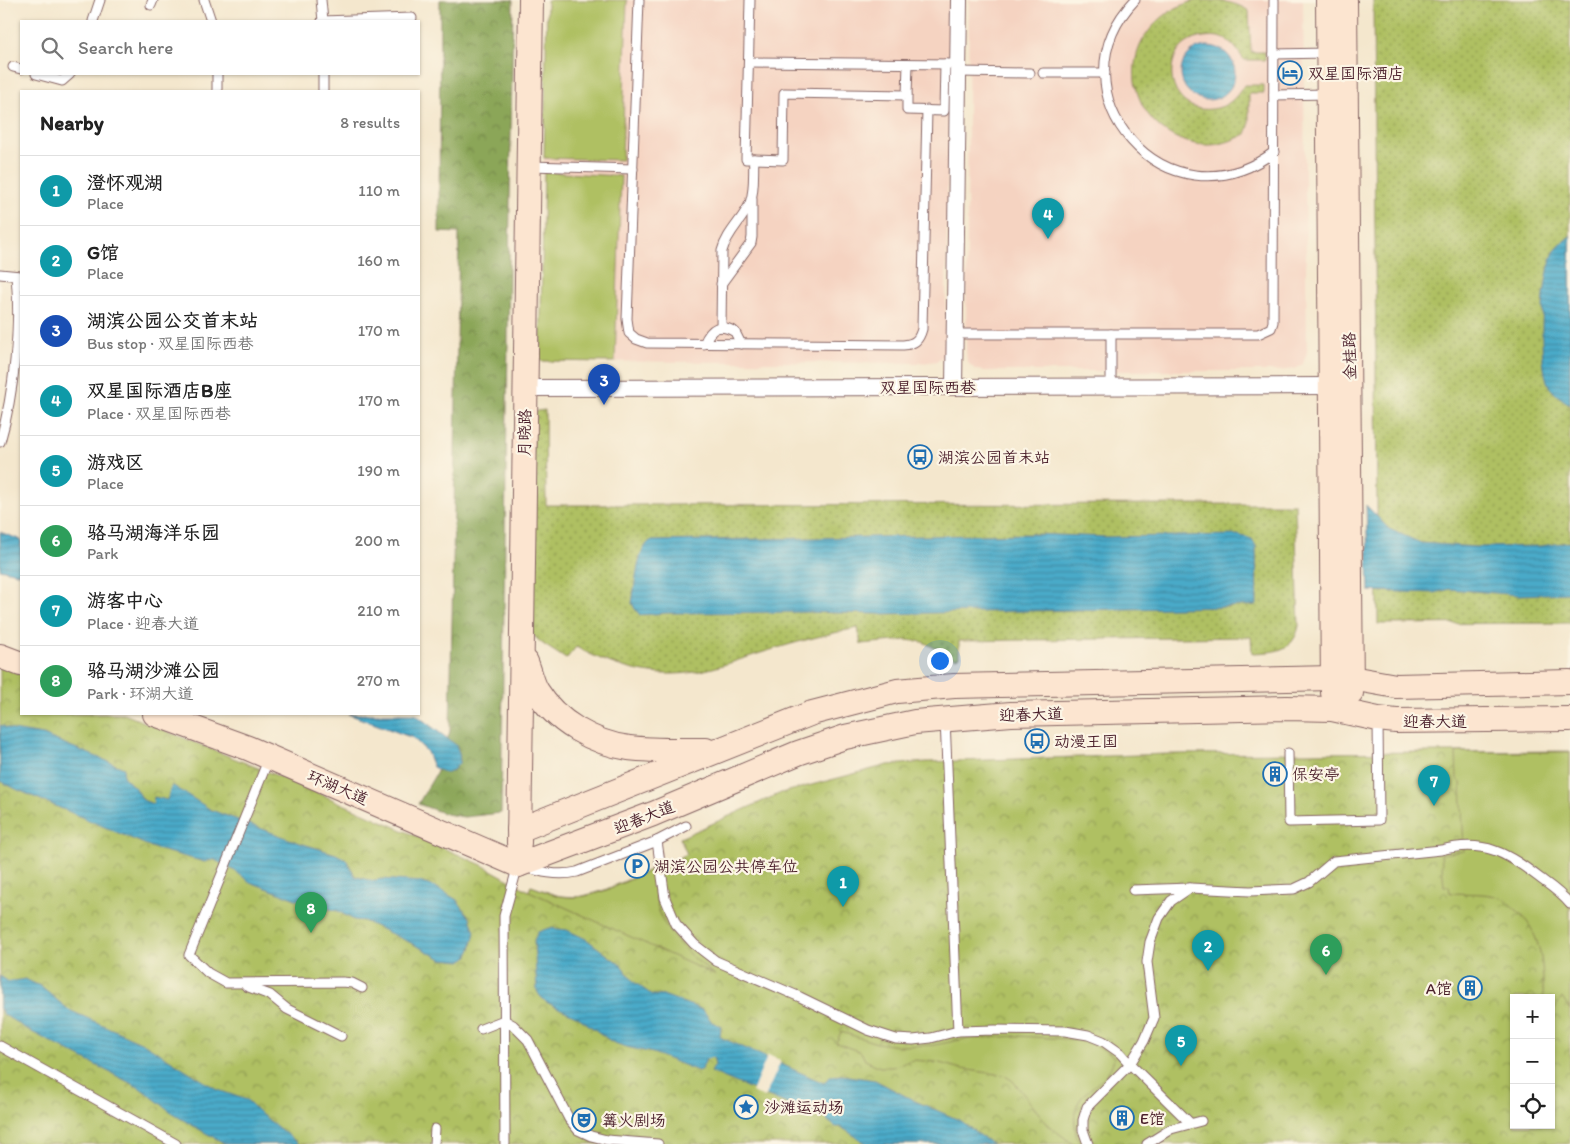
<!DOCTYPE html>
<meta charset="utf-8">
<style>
:root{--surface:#fff;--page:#f6f6f6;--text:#222;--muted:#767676;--line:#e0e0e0;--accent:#1f6fb2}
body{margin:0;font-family:Itim,"LXGW WenKai TC",sans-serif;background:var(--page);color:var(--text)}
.controls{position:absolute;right:15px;bottom:15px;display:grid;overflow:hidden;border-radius:0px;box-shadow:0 1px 4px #0004}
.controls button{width:45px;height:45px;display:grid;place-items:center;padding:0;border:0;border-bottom:1px solid var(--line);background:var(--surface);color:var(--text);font:25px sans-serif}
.you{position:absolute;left:939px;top:660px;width:18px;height:18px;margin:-12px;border:4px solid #fff;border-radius:50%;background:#1a73e8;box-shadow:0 0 0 8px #1a73e833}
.badge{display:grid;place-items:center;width:32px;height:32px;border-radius:50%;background:var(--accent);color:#fff;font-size:16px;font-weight:700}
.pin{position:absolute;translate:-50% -41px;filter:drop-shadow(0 1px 2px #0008)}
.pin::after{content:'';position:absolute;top:26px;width:18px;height:15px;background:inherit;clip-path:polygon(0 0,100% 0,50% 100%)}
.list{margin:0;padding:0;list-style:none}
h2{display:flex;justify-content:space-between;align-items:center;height:65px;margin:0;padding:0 20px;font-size:21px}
h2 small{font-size:16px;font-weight:400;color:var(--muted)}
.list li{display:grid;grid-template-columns:32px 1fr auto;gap:15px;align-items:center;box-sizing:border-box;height:70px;padding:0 20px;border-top:1px solid var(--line)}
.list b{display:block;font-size:19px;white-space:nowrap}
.list p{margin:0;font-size:16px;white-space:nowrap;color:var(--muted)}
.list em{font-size:16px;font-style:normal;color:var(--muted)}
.icon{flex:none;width:28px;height:28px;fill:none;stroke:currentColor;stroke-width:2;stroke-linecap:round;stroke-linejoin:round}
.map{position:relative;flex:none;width:1570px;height:1144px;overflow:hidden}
.search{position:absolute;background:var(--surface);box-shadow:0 1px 4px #0004;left:20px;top:20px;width:400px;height:55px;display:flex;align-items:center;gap:12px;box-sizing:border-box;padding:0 18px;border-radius:0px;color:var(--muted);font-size:19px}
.panel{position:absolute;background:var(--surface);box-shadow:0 1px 4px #0004;left:20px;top:90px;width:400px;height:625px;border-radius:0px}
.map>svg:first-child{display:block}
.built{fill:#f5d3c1}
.grass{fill:url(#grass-dots);stroke:#7c7046}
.forest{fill:url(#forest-crowns);stroke:#6a6242}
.park{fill:url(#park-crowns);stroke:#7c7046;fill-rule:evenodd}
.garden{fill:#afc062;stroke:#7c7046}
.water{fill:url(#water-rules);stroke:#4a647a}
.pier{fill:#f4e7cd}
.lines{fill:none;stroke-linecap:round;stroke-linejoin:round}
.lane-casing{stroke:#866564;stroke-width:11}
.street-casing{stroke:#866564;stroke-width:18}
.secondary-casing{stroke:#866564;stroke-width:26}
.lane{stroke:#fff;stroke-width:9}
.street{stroke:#fff;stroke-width:16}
.secondary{stroke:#fce5d0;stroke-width:24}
.labels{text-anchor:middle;stroke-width:4.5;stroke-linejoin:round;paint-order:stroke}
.poi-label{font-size:16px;fill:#4a1f2b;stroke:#fcf5e5;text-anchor:start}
.street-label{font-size:16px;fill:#4a1f2b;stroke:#fcf5e5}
</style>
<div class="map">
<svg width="1570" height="1144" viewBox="0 0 1570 1144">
<defs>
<pattern id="grass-dots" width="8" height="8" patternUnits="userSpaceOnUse" patternTransform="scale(1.25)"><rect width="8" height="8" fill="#afc062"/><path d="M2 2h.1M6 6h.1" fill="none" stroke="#909b51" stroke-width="1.8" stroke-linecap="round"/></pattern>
<pattern id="forest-crowns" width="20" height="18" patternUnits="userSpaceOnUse" patternTransform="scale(1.25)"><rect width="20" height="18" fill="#8ba658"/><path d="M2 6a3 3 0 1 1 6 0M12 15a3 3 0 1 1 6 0" fill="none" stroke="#748749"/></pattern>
<pattern id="park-crowns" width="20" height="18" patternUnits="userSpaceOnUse" patternTransform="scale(1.25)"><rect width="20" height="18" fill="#afc062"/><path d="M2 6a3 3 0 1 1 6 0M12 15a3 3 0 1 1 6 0" fill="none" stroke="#909b51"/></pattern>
<pattern id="water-rules" width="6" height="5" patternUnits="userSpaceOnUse" patternTransform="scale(1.25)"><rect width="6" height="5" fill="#4aaac9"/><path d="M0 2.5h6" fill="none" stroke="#408aa3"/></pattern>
</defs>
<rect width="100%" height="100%" fill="#fcf5e5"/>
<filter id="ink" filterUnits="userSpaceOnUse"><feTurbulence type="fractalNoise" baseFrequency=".02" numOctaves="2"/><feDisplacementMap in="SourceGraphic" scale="10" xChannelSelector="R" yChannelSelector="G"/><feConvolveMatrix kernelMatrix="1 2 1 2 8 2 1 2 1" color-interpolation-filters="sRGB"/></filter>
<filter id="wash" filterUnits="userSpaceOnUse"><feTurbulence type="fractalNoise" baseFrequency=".0096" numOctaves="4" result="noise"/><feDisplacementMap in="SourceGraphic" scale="20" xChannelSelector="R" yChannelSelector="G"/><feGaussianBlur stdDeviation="1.12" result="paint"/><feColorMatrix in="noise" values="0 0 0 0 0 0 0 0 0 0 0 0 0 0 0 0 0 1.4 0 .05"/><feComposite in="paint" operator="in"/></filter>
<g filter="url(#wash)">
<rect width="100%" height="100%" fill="#f4e7cd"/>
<g class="built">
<polygon points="547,0 950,0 945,355 938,361 922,363 540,361"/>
<polygon points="969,0 1303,0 1307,352 1303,364 1294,369 1278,371 985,371 977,370 971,366 967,361 966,349"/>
</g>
<g class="grass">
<path d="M1199 0C1216 0 1235 1 1249 11L1251 52H1265V60H1244C1233 43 1226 34 1204 37 1156 42 1164 115 1212 109 1228 107 1236 98 1244 85H1264V93H1249V126L1246 134C1234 140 1219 146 1205 145 1143 142 1110 68 1156 23 1168 11 1182 3 1199 0Z"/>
<polygon points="1373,0 1570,0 1570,623 1378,624"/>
<path d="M545 410 546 505 1295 504 1299 626C1293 652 1275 652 1252 653L1251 637 959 641V657L955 658 923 642 906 640 861 644 858 628C821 635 786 645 751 656 726 664 700 674 673 674 638 675 606 663 576 647L566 659 543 644 528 631 533 413 537 411Z"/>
</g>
<polygon class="forest" points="440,0 513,0 501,813 464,817 446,814 418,804 438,770 450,731 459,233 439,232"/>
<path class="park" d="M0 665 21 674V714H124L293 782 482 865 529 891 531 886 559 896 579 897 602 891 687 854 680 838 781 793 888 765 927 762 1168 754 1570 751V1144H0ZM1514 998H1551V1125H1514Z"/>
<g class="garden">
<polygon points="547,0 627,0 622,160 544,158"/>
<polygon points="544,172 621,176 615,362 540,361"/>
<path d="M1456 752H1570V1010L1562 998 1551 1013V998H1543C1544 964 1541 929 1513 907 1510 904 1507 901 1504 899 1490 892 1466 894 1450 893L1449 886H1444L1441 854 1464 851 1461 782 1457 779Z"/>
<path d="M652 869C654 882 655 896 658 908 666 937 692 957 715 975L529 891 531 886C540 889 550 894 560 896 592 902 624 882 652 869Z"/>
<path d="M841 1032 877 1043 898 1046 934 1045 965 1039 1017 1036 1085 1040 1110 1053 1114 1058C1108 1089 1070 1087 1075 1125 1076 1132 1076 1138 1080 1144H1073L1049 1126 1013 1081 1004 1075 961 1069 936 1062 913 1060 892 1067H880L865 1060 861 1052 836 1043Z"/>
</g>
<g class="water">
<circle cx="1208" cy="73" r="27"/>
<path d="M1570 236V404C1564 401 1552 392 1549 386 1537 364 1541 270 1556 249 1559 244 1566 240 1570 236Z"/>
<polygon points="1366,505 1389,529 1421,543 1476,547 1540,546 1570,542 1570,593 1518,595 1450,589 1435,593 1369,591"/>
<polygon points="0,532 21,540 21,574 0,569"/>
<path d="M1033 534 1107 537 1238 535 1252 539 1256 546 1257 605 1225 607 878 614 808 612 666 613 640 615 635 609 632 603C635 587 637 550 650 541Z"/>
<polygon points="348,714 415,714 456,745 459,753 460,762 453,770 445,773 433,767 427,752 413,738"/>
<polygon points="0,725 13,730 43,735 124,768 123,776 137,790 143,800 153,804 154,797 167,800 172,785 211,810 300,843 336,854 347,860 355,876 372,881 382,879 420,882 439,889 457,900 470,918 475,932 471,949 467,957 461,961 442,959 409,942 364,921 354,920 338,911 309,904 250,882 235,871 213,859 205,862 156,849 18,790 0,781"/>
<polygon points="549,928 567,930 586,939 621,965 634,982 652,995 666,996 703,1010 712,1022 721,1026 720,1037 824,1083 830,1076 842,1075 875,1080 915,1101 959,1120 992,1144 867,1144 841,1127 836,1127 828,1121 824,1110 816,1110 811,1114 711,1072 715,1065 713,1057 706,1059 702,1069 698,1071 653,1053 626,1047 612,1042 578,1017 546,1002 540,996 537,991 534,940 538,932"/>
<polygon points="0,976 9,982 25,979 40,986 69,1010 143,1043 218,1090 247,1100 261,1114 299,1144 226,1144 204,1132 178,1117 140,1088 28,1030 3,1014 0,1008"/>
</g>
<polygon class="pier" points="768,1055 781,1061 765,1097 752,1092"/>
</g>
<g filter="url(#ink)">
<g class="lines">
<g class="lane-casing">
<g id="lane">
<polyline points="204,0 211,21"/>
<polyline points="321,0 323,21"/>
<path d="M639 0 627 319 629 333 636 339 647 343 903 345C915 344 919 340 922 329L927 110"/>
<path d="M1135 0C1047 92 1167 232 1274 152"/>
<polyline points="151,5 153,0"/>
<polyline points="93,21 100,0"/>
<polyline points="322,21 412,18"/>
<polyline points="1274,54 1328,53"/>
<polyline points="749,62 950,64"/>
<polyline points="13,67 21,69"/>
<polyline points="958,72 1030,73"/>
<polyline points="1043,73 1105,73"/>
<polyline points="36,74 62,81 70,74"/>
<polyline points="217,74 217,91"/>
<polyline points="323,91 323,74"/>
<polyline points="907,95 908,64"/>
<polyline points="1274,95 1329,94"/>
<polyline points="754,159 783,160 784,93 907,95 907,110 944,111 945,64"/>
<polyline points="530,166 633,169"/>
<polyline points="0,274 20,276"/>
<polyline points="721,284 751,243 752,237 752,199"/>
<path d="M721 327 722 251C727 232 743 220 750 203 755 190 753 173 754 159H746L750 0"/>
<polyline points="954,334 1258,334 1271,328 1273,322 1274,0"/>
<polyline points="1111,334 1111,387"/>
<path d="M704 344C711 327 719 323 735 332L741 344"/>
<path d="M0 442C14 394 21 325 16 276"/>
<polyline points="945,719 958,1031"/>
<polyline points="1288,753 1289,822 1379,820 1378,720"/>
<polyline points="269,758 189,955 208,973 226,983 343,982 352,983 362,988"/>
<polyline points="657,841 665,898 676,924 694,944 716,961 800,997 868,1030 896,1039 913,1040 931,1038 958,1031 995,1030 1065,1031 1088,1035 1103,1041 1120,1053 1130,1064 1087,1107 1083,1120 1083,1130 1088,1144"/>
<polyline points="1133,890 1190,888"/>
<polyline points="246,986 270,995 287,1009 341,1036"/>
<polyline points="481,1029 504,1020 513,1025 528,1040 569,1119 578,1130 591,1136 607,1140 658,1144"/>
<polyline points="0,1046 176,1144"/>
<path d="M1190 1123 1130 1064 1144 1041 1154 1018 1147 962 1150 942 1159 918 1171 901 1190 888 1250 891 1294 889 1309 882 1334 861 1441 850C1485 839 1507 853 1541 879 1552 887 1562 894 1570 904"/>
<polyline points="434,1144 435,1129"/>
<path d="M505 1144 504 916 518 865C538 871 556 877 577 872L657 841 686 826"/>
<polyline points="1147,1144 1171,1129 1201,1121"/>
</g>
</g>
<g class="street-casing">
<g id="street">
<polyline points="954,387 959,0"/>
<polyline points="525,388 1331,386"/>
</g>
</g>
<g class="secondary-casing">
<g id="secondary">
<polyline points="1328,0 1333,693"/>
<polyline points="1345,0 1351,693"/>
<polyline points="0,656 21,664"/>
<path d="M526 662C530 671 532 683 537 691 556 722 593 743 629 748 654 751 681 750 706 750"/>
<polyline points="155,714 248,748 518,865"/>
<polyline points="519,830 812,713 897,691 954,686 1333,678 1351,678 1396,686 1570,682"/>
<polyline points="519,843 531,0"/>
<polyline points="518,865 653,814 798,753 845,737 915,722 1011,714 1287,708 1332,709 1378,719 1396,721 1570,719"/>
</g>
</g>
<use href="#lane" class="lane"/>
<use href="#street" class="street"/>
<use href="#secondary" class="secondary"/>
</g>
</g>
<defs>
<g id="hotel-ring" transform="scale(1.25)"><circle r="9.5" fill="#fcf5e5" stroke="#1f6fb2" stroke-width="1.5"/><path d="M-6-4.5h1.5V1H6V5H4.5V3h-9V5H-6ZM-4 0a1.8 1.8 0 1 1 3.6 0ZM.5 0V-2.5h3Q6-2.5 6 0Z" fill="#1f6fb2"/></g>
<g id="bus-ring" transform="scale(1.25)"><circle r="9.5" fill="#fcf5e5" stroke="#1f6fb2" stroke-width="1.5"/><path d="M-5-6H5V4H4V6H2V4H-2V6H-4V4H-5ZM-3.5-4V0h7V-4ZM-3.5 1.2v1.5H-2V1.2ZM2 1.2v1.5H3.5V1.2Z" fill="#1f6fb2"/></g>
<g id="building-ring" transform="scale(1.25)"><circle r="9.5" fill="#fcf5e5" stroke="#1f6fb2" stroke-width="1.5"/><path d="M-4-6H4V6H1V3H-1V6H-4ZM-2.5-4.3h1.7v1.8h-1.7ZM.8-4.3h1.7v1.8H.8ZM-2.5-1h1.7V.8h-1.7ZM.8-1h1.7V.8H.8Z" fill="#1f6fb2"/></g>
<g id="parking-ring" transform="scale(1.25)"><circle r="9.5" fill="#fcf5e5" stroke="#1f6fb2" stroke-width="1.5"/><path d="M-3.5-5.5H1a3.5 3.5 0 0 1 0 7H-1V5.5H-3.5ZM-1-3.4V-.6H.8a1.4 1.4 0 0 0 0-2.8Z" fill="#1f6fb2"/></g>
<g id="sight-ring" transform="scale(1.25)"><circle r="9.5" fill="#fcf5e5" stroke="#1f6fb2" stroke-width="1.5"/><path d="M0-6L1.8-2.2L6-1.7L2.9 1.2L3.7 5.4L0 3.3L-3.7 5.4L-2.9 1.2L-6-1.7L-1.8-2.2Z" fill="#1f6fb2"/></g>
<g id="theatre-ring" transform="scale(1.25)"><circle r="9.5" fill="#fcf5e5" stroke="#1f6fb2" stroke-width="1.5"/><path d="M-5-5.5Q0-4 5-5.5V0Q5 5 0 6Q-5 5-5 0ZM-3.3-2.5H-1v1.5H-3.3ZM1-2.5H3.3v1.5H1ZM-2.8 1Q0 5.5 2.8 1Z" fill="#1f6fb2"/></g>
</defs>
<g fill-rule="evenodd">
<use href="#hotel-ring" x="1290" y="73"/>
<use href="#bus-ring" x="920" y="457"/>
<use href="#bus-ring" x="1037" y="741"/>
<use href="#building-ring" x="1275" y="774"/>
<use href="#parking-ring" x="637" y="866"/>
<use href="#building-ring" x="1470" y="988"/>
<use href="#sight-ring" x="746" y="1107"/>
<use href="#building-ring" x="1122" y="1118"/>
<use href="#theatre-ring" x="584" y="1120"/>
</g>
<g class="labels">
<g class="poi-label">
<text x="1308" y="79">双星国际酒店</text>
<text x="938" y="463">湖滨公园首末站</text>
<text x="1054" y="747">动漫王国</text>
<text x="1292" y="780">保安亭</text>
<text x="654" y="872">湖滨公园公共停车位</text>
<text x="1452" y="994" text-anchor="end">A馆</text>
<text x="764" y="1113">沙滩运动场</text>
<text x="1140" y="1124">E馆</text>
<text x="602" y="1126">篝火剧场</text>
</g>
<g class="street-label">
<text transform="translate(1349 356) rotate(-91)" y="6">金桂路</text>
<text x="928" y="393">双星国际西巷</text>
<text transform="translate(524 433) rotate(-89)" y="6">月晓路</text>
<text transform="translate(1031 714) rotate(-2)" y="6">迎春大道</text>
<text x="1435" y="727">迎春大道</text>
<text transform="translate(338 787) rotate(23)" y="6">环湖大道</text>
<text transform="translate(644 817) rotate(-22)" y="6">迎春大道</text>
</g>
</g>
</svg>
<div class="controls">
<button>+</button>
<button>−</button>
<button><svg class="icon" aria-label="locate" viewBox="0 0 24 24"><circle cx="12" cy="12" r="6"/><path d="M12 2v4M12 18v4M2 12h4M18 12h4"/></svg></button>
</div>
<div class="you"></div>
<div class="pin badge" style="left:843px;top:907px;background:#0f9aa8">1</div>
<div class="pin badge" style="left:1208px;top:971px;background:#0f9aa8">2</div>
<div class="pin badge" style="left:604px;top:405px;background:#1a4fb4">3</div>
<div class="pin badge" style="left:1048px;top:239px;background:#0f9aa8">4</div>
<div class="pin badge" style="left:1181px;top:1066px;background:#0f9aa8">5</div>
<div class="pin badge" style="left:1326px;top:975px;background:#2e9e5b">6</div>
<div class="pin badge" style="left:1434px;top:806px;background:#0f9aa8">7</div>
<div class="pin badge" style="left:311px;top:933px;background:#2e9e5b">8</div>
<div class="search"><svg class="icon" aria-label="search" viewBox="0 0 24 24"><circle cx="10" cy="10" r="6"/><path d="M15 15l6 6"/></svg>Search here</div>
<section class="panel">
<h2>Nearby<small>8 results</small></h2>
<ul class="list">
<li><span class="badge" style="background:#0f9aa8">1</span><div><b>澄怀观湖</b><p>Place</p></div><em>110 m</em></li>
<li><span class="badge" style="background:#0f9aa8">2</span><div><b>G馆</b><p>Place</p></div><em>160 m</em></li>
<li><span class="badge" style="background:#1a4fb4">3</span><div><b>湖滨公园公交首末站</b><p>Bus stop · 双星国际西巷</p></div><em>170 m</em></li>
<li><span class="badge" style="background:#0f9aa8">4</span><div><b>双星国际酒店B座</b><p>Place · 双星国际西巷</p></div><em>170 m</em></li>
<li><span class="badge" style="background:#0f9aa8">5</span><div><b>游戏区</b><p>Place</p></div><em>190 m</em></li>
<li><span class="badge" style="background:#2e9e5b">6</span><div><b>骆马湖海洋乐园</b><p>Park</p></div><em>200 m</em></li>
<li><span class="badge" style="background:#0f9aa8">7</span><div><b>游客中心</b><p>Place · 迎春大道</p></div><em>210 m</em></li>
<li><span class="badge" style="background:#2e9e5b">8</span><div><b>骆马湖沙滩公园</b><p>Park · 环湖大道</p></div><em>270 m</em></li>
</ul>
</section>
</div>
